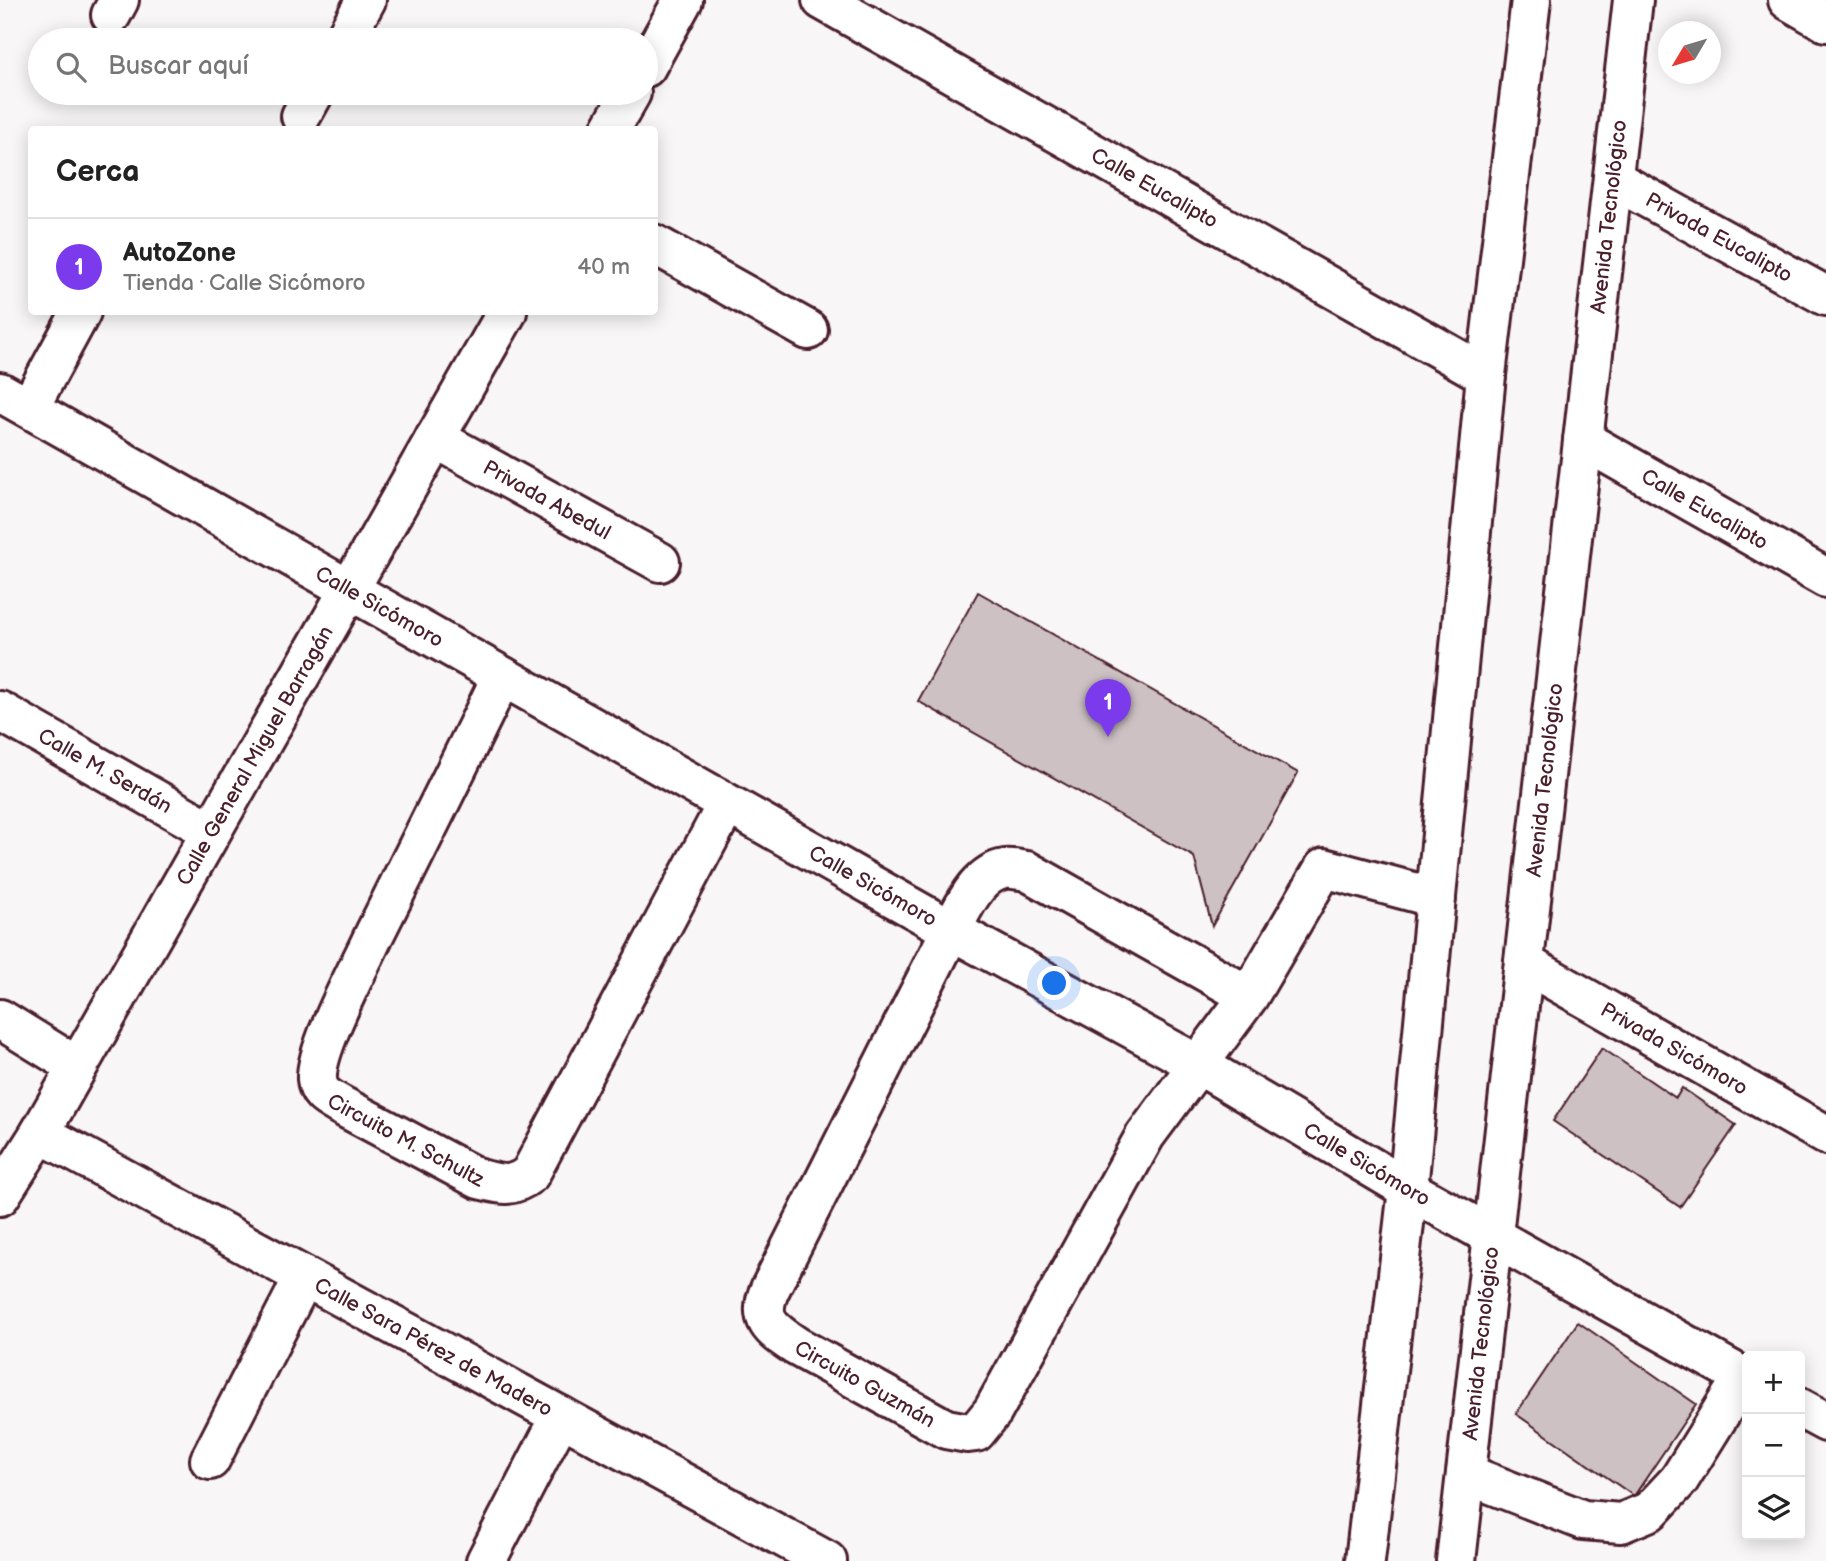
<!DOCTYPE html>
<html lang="es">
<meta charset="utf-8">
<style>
:root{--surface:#fff;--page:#f2f2f2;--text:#222;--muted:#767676;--line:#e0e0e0;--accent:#7c3aed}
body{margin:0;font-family:"Balsamiq Sans",sans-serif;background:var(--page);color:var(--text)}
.controls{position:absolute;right:21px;bottom:21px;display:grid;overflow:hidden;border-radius:7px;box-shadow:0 4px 18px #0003}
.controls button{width:63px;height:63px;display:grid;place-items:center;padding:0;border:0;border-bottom:2px solid var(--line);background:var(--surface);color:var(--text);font:35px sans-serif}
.compass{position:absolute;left:1658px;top:21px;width:63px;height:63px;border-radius:50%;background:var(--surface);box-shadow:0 4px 18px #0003;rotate:232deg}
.you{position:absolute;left:1055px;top:984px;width:24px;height:24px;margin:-18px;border:5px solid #fff;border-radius:50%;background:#1a73e8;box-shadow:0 0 0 10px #1a73e833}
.badge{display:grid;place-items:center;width:46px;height:46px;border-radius:50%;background:var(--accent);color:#fff;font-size:23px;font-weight:700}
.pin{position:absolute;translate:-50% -58px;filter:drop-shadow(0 2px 4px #0008)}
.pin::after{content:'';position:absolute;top:37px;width:24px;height:21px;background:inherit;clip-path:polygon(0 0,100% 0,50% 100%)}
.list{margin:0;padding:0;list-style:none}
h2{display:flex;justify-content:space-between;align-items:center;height:91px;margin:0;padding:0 28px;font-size:30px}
h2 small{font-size:23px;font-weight:400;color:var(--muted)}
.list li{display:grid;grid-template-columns:46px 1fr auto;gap:21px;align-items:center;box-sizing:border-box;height:98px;padding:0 28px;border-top:2px solid var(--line)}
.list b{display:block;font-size:26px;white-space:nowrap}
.list p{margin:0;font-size:23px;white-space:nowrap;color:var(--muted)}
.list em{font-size:23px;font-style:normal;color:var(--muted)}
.icon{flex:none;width:38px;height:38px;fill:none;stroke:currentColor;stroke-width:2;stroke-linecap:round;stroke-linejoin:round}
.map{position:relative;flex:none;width:1826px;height:1561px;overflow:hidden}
.search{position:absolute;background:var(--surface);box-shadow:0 4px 18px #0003;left:28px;top:28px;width:630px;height:77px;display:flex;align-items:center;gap:18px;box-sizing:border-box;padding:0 24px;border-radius:38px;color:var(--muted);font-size:26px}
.panel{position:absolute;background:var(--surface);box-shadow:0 4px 18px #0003;left:28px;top:126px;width:630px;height:189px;border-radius:7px}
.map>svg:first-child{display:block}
.building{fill:#cdc1c4;stroke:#4a1f2b;stroke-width:2}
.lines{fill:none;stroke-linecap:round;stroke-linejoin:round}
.minor-casing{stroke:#4a1f2b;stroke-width:44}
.major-casing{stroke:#4a1f2b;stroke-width:44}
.minor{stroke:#fff;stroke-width:38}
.major{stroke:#fff;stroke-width:38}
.labels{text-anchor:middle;stroke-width:5;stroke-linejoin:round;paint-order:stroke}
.street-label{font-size:21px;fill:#4a1f2b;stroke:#fff}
</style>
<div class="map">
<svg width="1826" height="1561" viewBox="0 0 1826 1561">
<rect width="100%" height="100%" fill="#f8f6f7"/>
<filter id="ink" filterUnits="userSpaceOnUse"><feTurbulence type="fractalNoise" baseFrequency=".0143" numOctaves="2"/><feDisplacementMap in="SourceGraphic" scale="14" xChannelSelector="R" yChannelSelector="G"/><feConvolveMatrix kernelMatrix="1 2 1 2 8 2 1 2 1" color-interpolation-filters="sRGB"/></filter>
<g filter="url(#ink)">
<g class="building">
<polygon points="978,592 1298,773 1212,926 1194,857 918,701"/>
<polygon points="1602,1048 1676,1098 1682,1088 1736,1125 1680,1207 1553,1121"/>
<polygon points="1578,1322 1696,1404 1634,1496 1516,1414"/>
</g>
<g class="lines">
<g class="minor-casing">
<g id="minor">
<path id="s1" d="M822 0 1486 375"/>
<polyline points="1788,0 1826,22"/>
<polyline points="111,15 119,0"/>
<polyline points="344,40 366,0"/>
<polyline points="301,116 314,93"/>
<path id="s2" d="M1613 179 1826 296"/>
<polyline points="654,244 808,330"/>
<path id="s3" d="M0 392 951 930 1199 1065 1408 1189 1747 1379"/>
<polyline points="29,408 81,312"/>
<path id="s4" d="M435 438 660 562"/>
<path id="s5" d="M1583 440 1826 578"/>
<path id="s6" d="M502 676C460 763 417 849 374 935 360 966 315 1048 317 1079 318 1094 328 1098 340 1105L479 1179C501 1184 510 1189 530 1174L727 804"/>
<path id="s7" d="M0 711 211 831"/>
<path id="s8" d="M1524 963 1826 1135"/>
<path d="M1249 996 1145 1136 993 1411 976 1432 968 1433 946 1429 796 1346C772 1330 756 1320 770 1289L951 930C963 909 977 873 1005 869 1011 868 1021 870 1027 871L1249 996 1324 868 1436 898"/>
<polyline points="0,1019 76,1066"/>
<path id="s9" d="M40 1133 827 1561"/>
<polyline points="1800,1408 1826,1422"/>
<polyline points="210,1460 304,1277"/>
<polyline points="1466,1474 1583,1520 1621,1523 1650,1511 1679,1480 1743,1377"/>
<polyline points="486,1561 561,1416"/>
</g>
</g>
<g class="major-casing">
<g id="major">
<polyline points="646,67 683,0"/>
<polyline points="610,130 631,93"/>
<path id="s10" d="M0 1196 40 1133 507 312"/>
<polyline points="1365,1561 1408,1189 1486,375 1531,0"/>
<path id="s11" d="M1456 1561 1633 0"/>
</g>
</g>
<use href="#minor" class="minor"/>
<use href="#major" class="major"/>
</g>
</g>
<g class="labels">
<g class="street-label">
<text dy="7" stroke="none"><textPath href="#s1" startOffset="382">Calle Eucalipto</textPath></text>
<text dy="7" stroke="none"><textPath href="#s11" startOffset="1353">Avenida Tecnológico</textPath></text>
<text dy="7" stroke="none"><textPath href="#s2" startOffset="121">Privada Eucalipto</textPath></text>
<text dy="7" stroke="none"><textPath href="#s4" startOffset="128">Privada Abedul</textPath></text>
<text dy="7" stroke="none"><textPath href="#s5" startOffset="140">Calle Eucalipto</textPath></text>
<text dy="7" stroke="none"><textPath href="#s3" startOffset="436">Calle Sicómoro</textPath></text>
<text dy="7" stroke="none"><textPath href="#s10" startOffset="509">Calle General Miguel Barragán</textPath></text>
<text dy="7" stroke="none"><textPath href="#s7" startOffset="121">Calle M. Serdán</textPath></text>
<text dy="7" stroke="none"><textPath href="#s11" startOffset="786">Avenida Tecnológico</textPath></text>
<text dy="7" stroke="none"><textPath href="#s3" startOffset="1003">Calle Sicómoro</textPath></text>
<text dy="7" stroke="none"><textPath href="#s8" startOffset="173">Privada Sicómoro</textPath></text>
<text dy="7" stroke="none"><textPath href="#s6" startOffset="556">Circuito M. Schultz</textPath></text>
<text dy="7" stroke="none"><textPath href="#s3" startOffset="1570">Calle Sicómoro</textPath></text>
<text dy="7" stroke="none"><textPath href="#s11" startOffset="219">Avenida Tecnológico</textPath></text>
<text dy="7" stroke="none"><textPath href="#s9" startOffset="448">Calle Sara Pérez de Madero</textPath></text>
<text transform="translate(865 1384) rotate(29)" y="7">Circuito Guzmán</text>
</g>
</g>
</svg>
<div class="controls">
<button>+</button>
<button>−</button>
<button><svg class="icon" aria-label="layers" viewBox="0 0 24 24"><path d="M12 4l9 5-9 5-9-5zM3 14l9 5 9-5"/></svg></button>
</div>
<svg class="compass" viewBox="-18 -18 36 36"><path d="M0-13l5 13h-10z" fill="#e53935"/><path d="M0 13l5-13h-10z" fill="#767676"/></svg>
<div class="you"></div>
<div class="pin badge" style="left:1108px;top:737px">1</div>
<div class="search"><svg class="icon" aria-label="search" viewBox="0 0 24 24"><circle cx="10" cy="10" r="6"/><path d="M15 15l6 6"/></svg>Buscar aquí</div>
<section class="panel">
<h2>Cerca<small></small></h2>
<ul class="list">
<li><span class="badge">1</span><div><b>AutoZone</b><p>Tienda · Calle Sicómoro</p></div><em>40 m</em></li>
</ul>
</section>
</div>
